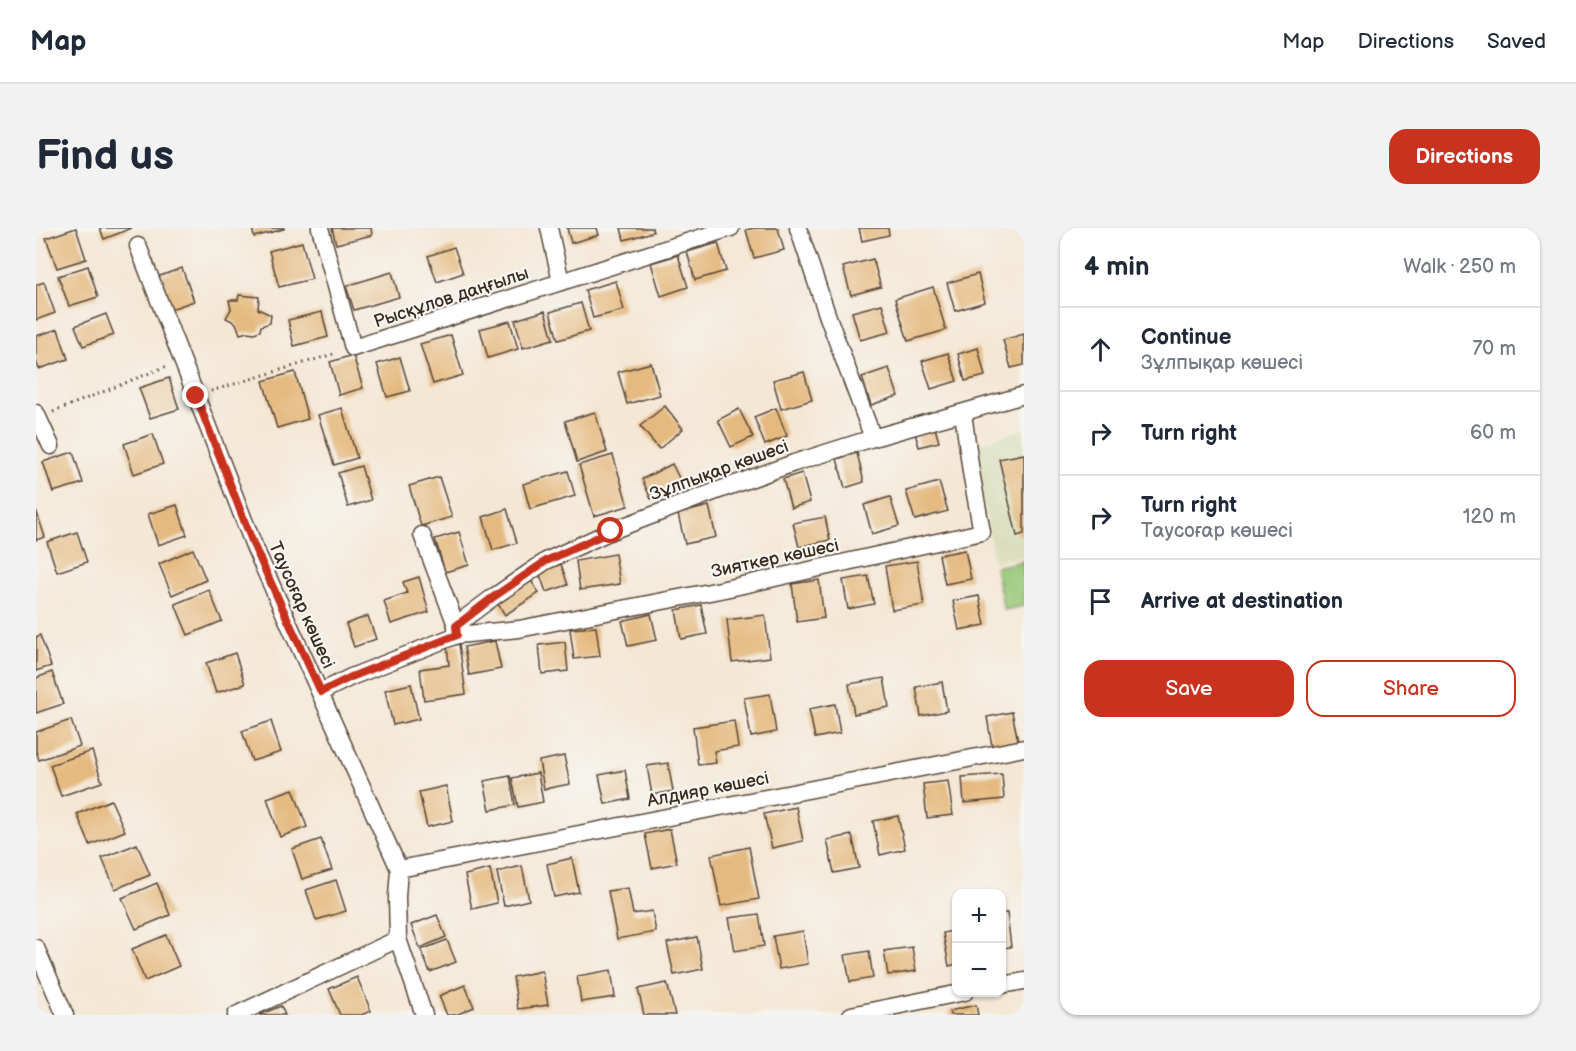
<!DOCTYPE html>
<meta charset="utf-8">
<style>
:root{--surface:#fff;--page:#f2f2f3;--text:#1f2937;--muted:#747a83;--line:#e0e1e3;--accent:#c8321e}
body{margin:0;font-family:"Balsamiq Sans",sans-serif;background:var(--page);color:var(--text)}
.controls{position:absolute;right:18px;bottom:18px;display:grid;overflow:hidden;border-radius:12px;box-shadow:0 2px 4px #0004}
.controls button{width:54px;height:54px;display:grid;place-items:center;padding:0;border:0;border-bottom:2px solid var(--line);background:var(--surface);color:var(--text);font:30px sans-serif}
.stop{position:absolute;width:18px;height:18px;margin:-14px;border:4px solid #c8321e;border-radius:50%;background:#fff}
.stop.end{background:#c8321e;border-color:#fff;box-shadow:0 2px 6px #0008}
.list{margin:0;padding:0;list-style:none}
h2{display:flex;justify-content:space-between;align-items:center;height:78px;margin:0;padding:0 24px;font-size:26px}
h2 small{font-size:20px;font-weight:400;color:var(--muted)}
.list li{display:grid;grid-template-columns:39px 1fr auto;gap:18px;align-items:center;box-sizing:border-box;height:84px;padding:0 24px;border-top:2px solid var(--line)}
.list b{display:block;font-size:22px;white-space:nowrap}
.list p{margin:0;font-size:20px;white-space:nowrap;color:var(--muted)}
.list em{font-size:20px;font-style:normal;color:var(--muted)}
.actions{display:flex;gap:12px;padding:18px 24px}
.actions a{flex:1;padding:14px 0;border:2px solid var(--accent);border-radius:18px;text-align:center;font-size:21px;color:var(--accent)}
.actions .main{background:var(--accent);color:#fff}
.icon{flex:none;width:33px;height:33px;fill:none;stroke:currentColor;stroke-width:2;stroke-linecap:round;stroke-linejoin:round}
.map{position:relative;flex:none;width:988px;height:787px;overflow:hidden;border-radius:18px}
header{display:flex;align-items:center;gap:36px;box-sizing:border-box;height:84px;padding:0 30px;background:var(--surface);border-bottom:2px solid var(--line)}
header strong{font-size:28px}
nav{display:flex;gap:33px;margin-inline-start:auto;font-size:21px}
.intro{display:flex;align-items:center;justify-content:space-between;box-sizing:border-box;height:144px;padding:0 36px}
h1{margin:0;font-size:42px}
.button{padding:15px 27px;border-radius:18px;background:var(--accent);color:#fff;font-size:21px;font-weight:700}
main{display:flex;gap:36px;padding:0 36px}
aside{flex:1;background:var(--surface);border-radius:18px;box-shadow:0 2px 4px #0004}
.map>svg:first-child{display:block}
.built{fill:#dadebd}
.green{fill:#97c777;stroke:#69784a;stroke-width:1.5}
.building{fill:#e5ba80}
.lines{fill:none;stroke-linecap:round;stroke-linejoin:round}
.minor-casing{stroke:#574639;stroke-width:19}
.path{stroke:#574639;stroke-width:3;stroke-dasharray:1.5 4.5;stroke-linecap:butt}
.minor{stroke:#fff;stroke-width:16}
.route{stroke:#c8321e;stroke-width:8}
.labels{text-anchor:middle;stroke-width:4.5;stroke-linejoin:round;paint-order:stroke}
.street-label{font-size:18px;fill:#3b2a1e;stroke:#f6f6f2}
</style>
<header>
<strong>Map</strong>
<nav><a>Map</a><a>Directions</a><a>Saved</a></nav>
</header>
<div class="intro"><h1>Find us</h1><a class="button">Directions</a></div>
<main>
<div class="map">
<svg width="988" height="787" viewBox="0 0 988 787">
<rect width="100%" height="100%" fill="#f6f6f2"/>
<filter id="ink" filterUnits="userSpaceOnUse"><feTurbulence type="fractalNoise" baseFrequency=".0167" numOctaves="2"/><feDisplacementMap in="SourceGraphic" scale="12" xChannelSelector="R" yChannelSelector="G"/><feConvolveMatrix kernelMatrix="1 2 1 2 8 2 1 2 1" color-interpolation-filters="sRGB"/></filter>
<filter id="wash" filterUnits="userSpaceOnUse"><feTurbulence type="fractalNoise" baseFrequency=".008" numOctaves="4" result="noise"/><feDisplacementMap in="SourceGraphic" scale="24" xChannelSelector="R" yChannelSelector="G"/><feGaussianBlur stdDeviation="1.35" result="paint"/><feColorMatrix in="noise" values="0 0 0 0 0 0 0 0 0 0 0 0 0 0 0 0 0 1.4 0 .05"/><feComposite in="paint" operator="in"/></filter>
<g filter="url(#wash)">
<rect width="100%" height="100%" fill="#f4e7d5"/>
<polygon class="built" points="988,201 988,328 958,334 938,217"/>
<polygon class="green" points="988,333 988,378 968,382 959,339"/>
<g id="blocks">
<g class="building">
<polygon points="40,0 50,31 21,40 10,10"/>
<polygon points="64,0 96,0 68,11"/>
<polygon points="216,0 248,0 248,1 218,9"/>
<polygon points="296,0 335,0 336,7 300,16"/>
<polygon points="531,0 561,0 563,7 535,15"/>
<polygon points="585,0 616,0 617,4 588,12"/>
<polygon points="717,0 742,0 748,22 718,30 710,2"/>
<polygon points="823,0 852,0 853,7 826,13"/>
<polygon points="266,14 276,51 243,59 233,23"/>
<polygon points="682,15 690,43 659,52 651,24"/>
<polygon points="418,19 427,45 401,54 392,28"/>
<polygon points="642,27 652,59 625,68 615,35"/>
<polygon points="837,31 845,59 815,67 807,39"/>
<polygon points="52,38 62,69 33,78 22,48"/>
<polygon points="146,40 158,73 132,82 121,49"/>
<polygon points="356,44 363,69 318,82 310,58"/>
<polygon points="942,46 949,74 919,83 911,55"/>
<polygon points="580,53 588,82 557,90 549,62"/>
<polygon points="8,54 19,85 0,92 0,57"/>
<polygon points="897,59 910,102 872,113 859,71"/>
<polygon points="203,67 223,69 222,81 235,87 234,95 225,98 224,103 218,105 211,104 204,106 200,95 190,90 195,81 193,72 202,72"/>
<polygon points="545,75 553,103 522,112 514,84"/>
<polygon points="846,76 854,104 824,112 816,84"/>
<polygon points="509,83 517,111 487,120 479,92"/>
<polygon points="286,84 292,109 258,118 252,92"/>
<polygon points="70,86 78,107 47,118 39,98"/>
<polygon points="474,93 482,121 452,130 444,101"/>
<polygon points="22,101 32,131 3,141 0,133 0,108"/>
<polygon points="988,106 988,137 975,140 967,112"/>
<polygon points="415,107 427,147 397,156 384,116"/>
<polygon points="942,120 949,148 929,153 922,126"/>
<polygon points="912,125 921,153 895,161 886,133"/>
<polygon points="317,127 327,160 303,167 294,134"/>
<polygon points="364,129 374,163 351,169 341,136"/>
<polygon points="615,135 624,167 591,176 582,144"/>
<polygon points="853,140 862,168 835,177 826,149"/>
<polygon points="259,144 272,191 241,200 227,153"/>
<polygon points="768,144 776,172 745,181 737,152"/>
<polygon points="133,150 143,181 114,190 103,160"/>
<polygon points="629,178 647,201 623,221 604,198"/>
<polygon points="306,180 321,230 298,237 282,187"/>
<polygon points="740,180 751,208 729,217 718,189"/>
<polygon points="703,181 717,209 695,219 682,192"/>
<polygon points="559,184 571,224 541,234 529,193"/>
<polygon points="899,200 903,214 883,219 879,205"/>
<polygon points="117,206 127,236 98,246 88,216"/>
<polygon points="37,224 47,255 17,264 7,234"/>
<polygon points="821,225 828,254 809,260 801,231"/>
<polygon points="988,226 988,306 981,308 963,231"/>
<polygon points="577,227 592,278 558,288 543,237"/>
<polygon points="636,236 646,256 615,271 606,251"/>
<polygon points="325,238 335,272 312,279 302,245"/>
<polygon points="532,243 539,268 494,281 487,256"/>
<polygon points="766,245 774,274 755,280 747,251"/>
<polygon points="403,249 416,289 385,298 373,258"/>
<polygon points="903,254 912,283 879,292 870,263"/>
<polygon points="854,269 863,298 836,306 828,277"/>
<polygon points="141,277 151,307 122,317 112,286"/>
<polygon points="673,278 680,309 649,316 642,286"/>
<polygon points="471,281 481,315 457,322 447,289"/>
<polygon points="0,282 9,309 0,312"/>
<polygon points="789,289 794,312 763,319 757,295"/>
<polygon points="41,304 51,334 21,344 11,314"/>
<polygon points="423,304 433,337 409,344 399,311"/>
<polygon points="157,321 170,352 136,367 123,336"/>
<polygon points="929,322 935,351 909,356 903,327"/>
<polygon points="579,326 584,356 544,362 540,333"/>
<polygon points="881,333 888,377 856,382 849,338"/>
<polygon points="525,336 532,357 510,364 503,344"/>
<polygon points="832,348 838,376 812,381 807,352"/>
<polygon points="383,349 393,384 355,396 348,373 371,365 367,354"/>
<polygon points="494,351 503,365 469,387 460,373"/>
<polygon points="783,352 788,390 761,394 756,356"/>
<polygon points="173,362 186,393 152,407 139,376"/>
<polygon points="943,368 949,397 923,402 917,373"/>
<polygon points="665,377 671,406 645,411 640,382"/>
<polygon points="615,386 621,412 592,418 586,393"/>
<polygon points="729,387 734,429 696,434 691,392"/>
<polygon points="332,388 340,411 318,419 310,396"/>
<polygon points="560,399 564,428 538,431 534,401"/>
<polygon points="4,407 15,438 0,443 0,409"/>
<polygon points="459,413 465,441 433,447 428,419"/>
<polygon points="529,414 532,443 506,446 503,417"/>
<polygon points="423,416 430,466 388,472 384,441 413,437 411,418"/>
<polygon points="199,425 209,456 180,465 170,435"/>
<polygon points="16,444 27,476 0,485 0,450"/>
<polygon points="848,450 853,479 818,486 813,456"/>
<polygon points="906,454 911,483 885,488 880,459"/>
<polygon points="375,456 383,491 357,497 349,462"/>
<polygon points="734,466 740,504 715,509 708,470"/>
<polygon points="799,476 804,505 779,510 773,481"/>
<polygon points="976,484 982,513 956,518 951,489"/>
<polygon points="35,492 44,518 3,532 0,523 0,504"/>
<polygon points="235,493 245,524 216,533 206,503"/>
<polygon points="698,493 702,519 678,523 680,535 662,537 657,499"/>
<polygon points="56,523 66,554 25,568 14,537"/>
<polygon points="528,528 534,556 508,561 503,533"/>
<polygon points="632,535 637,563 616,567 611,538"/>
<polygon points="589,542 594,571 569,576 563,547"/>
<polygon points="502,545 507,574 482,579 476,550"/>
<polygon points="966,546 968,571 928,575 926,549"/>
<polygon points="474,548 479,577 454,582 448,553"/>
<polygon points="912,553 917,587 891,590 887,556"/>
<polygon points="410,558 417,593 391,599 383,564"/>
<polygon points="257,561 271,599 244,609 231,570"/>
<polygon points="75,572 89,603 54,617 41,586"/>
<polygon points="760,579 767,613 736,620 728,586"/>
<polygon points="862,588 869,621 844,627 837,593"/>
<polygon points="634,601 641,635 616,640 609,606"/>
<polygon points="816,607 823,640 798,645 791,612"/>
<polygon points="285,611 296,642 266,651 256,621"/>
<polygon points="101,616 114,647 79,661 66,630"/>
<polygon points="713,619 723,671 685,678 675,627"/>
<polygon points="536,630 543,664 518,669 511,636"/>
<polygon points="486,638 493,672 468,678 461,644"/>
<polygon points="454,641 461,675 436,681 429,647"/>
<polygon points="300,652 310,683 280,692 270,662"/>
<polygon points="121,655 134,687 100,701 86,670"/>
<polygon points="592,660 597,686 616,683 620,704 581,711 572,663"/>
<polygon points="966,685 971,685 975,719 966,720"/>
<polygon points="723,686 728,718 699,723 693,690"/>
<polygon points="401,687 410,709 384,720 375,697"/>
<polygon points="921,702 921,736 913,738 907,705"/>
<polygon points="767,703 772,736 743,741 737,708"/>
<polygon points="130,707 143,738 109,753 96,721"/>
<polygon points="661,709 667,741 638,747 631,715"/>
<polygon points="411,712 420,734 394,744 385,722"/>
<polygon points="876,719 880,743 852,747 848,723"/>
<polygon points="833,723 837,750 814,754 809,727"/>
<polygon points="575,742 579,769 545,774 541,748"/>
<polygon points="506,743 512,777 482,781 477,749"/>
<polygon points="321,749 335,783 325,787 304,787 293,761"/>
<polygon points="631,755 639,787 608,787 602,761"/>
<polygon points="429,757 438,779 420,787 411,787 403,768"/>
<polygon points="940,777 942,787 914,787 913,783"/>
<polygon points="245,778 249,787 223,787"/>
</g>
</g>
</g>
<g filter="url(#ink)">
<use href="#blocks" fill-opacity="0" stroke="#574639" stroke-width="1.5"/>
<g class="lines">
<g class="minor-casing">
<g id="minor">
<polyline points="284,0 317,120 695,0"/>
<polyline points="513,0 525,54"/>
<polyline points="762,0 792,89 837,210"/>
<polyline points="102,18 218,318 363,641 361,669 362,711 388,787"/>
<polyline points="0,185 15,218"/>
<polyline points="386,307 420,397"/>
<polyline points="421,407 420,397 456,370 510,333 575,303 683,262 758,235 837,210 988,167"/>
<polyline points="285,464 315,449 421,407 483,401 684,362 946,304 935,244 927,185"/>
<polyline points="363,641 988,520"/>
<polyline points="0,720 29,787"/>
<polyline points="966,757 988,753"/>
<polyline points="200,787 362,711"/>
<polyline points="815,787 929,764"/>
</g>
</g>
<g class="path">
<polyline points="175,163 301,125"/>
<polyline points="17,184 131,138"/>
</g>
<use href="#minor" class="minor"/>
</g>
</g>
<g class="lines" filter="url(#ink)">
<polyline class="route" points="160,168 218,318 285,464 315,449 421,407 420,398 456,370 510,333 575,303"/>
</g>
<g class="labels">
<g class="street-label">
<text transform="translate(415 69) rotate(-18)" y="6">Рысқұлов даңғылы</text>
<text transform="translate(683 242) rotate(-20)" y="6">Зұлпықар көшесі</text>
<text transform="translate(739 330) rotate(-12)" y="6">Зияткер көшесі</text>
<text transform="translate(266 377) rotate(66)" y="6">Тауcоғар көшесі</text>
<text transform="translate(672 561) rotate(-11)" y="6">Алдияр көшесі</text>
</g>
</g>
</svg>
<div class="controls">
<button>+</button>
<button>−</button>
</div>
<div class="stop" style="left:575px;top:303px"></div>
<div class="stop end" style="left:160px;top:168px"></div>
</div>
<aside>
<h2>4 min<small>Walk · 250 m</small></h2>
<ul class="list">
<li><svg class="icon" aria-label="ahead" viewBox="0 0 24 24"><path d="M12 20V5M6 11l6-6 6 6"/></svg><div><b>Continue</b><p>Зұлпықар көшесі</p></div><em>70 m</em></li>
<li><svg class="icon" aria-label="right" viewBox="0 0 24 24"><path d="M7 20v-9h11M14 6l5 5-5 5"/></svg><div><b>Turn right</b></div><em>60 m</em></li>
<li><svg class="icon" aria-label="right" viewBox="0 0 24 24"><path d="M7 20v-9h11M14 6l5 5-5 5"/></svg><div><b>Turn right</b><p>Тауcоғар көшесі</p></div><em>120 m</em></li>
<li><svg class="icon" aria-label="arrive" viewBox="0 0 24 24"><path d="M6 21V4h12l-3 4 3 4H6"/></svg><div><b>Arrive at destination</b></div></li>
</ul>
<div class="actions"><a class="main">Save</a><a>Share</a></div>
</aside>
</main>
